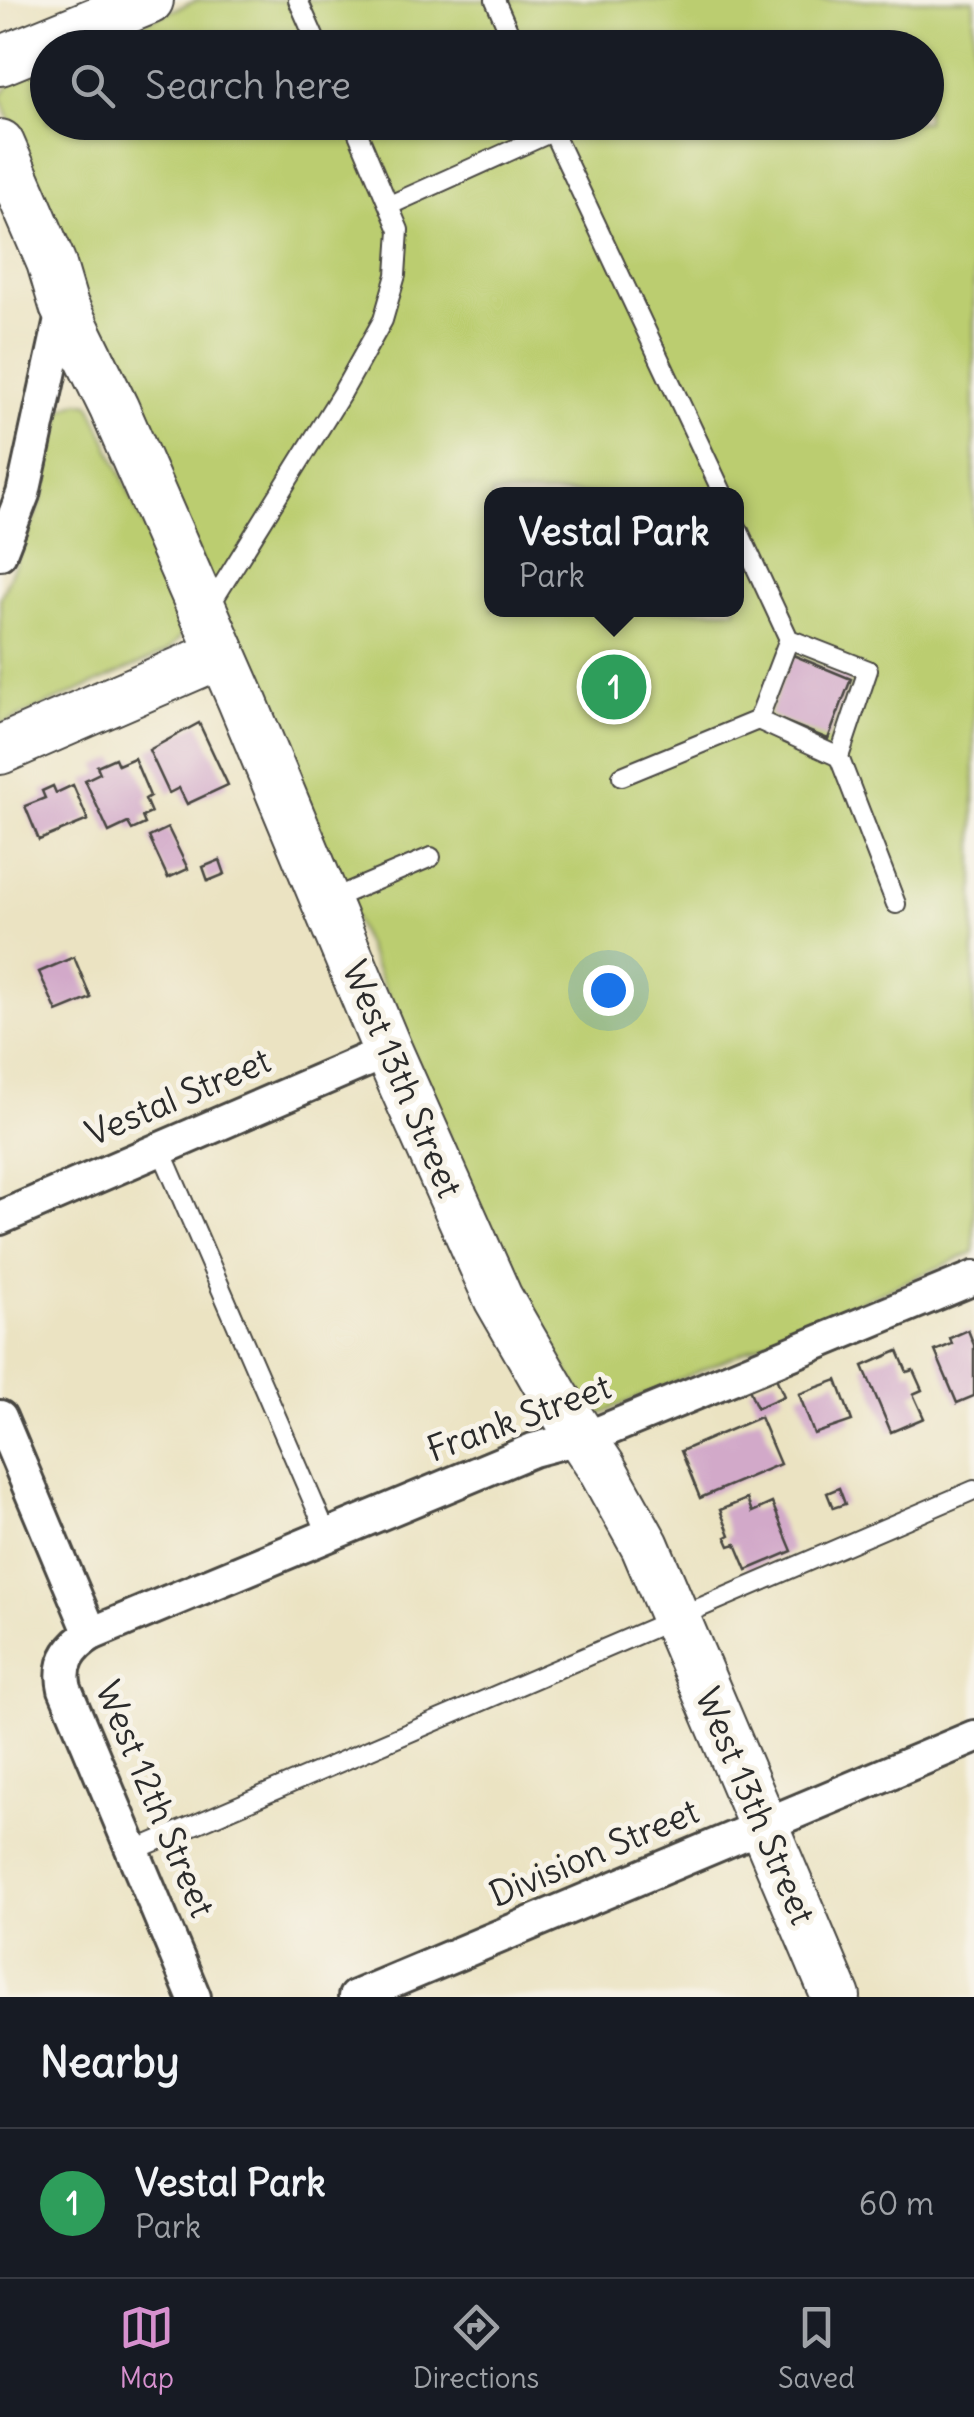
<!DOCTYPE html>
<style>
:root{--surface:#171b24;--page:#242831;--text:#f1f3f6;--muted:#9ea1a6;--line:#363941;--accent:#d690ce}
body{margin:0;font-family:Delius,sans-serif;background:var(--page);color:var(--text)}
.you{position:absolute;left:608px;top:990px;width:35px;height:35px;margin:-25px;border:8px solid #fff;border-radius:50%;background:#1a73e8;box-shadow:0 0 0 15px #1a73e833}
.badge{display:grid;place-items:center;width:65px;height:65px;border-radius:50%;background:var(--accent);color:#fff;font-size:32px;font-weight:700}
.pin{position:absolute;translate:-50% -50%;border:5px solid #fff;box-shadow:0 2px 10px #0006}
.popup{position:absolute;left:484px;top:487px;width:260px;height:130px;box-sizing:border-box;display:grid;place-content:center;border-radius:20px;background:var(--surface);filter:drop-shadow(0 2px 8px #0005);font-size:32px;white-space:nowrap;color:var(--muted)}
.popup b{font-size:38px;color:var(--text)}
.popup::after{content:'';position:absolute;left:50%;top:100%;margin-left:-20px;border:20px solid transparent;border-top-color:var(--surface)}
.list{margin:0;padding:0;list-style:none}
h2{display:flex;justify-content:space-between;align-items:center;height:130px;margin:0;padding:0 40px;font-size:42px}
h2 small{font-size:32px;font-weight:400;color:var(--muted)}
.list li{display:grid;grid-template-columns:65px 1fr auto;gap:30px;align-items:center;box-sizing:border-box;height:150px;padding:0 40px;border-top:2px solid var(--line)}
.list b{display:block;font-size:38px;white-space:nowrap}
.list p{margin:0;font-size:32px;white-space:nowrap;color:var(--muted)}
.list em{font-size:32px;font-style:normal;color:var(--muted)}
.icon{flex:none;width:55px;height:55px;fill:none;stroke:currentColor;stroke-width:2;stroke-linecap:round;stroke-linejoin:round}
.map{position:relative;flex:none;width:974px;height:1997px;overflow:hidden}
.search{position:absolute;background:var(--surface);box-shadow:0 2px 8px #0004;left:30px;right:30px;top:30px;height:110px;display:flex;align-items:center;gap:25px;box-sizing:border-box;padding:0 35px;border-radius:55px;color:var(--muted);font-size:38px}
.sheet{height:280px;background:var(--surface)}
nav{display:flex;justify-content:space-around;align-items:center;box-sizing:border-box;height:140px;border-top:2px solid var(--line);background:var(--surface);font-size:28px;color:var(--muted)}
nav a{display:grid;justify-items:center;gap:5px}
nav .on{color:var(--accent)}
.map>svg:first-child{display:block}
.green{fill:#bbcd70;stroke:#737c4e;stroke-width:2.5;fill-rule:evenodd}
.building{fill:#d2a9c9}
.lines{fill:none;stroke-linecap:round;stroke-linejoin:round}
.lane-casing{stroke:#484742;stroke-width:22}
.street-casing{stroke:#484742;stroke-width:38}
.secondary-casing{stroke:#484742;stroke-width:52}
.lane{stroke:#fff;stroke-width:18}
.street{stroke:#fff;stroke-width:32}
.secondary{stroke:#fff;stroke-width:48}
.labels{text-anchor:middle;stroke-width:10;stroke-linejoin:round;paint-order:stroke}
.street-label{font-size:35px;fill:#2b2b2b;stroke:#f7f3e8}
</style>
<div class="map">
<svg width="974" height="1997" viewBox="0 0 974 1997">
<rect width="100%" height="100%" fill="#f7f3e8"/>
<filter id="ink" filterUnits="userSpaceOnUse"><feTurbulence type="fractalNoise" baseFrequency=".01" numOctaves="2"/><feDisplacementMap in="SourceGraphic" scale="20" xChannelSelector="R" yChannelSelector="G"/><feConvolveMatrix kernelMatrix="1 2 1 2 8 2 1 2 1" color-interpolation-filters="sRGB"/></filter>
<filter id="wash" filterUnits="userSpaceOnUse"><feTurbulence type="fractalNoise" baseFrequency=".0048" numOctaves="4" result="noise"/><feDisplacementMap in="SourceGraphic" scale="40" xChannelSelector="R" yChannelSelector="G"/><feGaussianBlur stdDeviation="2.25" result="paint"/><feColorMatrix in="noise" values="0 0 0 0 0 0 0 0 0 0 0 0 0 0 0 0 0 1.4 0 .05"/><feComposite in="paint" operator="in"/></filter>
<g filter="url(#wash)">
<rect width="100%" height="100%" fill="#ebe3c2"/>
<g class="green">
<path d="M198 0H974V1252L595 1416 509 1277 0 97 18 74 47 62 48 122H926V48L83 47ZM492 494H736V610H492Z"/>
<polygon points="79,402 90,404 186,621 179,639 165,653 0,725 0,599 41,502 61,410"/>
</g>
<g id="blocks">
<g class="building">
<polygon points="793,655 851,679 828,739 769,715"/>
<polygon points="199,723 228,785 187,804 179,788 169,793 149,750"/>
<polygon points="115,758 118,765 134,758 150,796 145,799 151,813 142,817 145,824 132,830 128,823 109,832 85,780 100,773 97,766"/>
<polygon points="73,785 88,820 39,840 25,806 45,798 42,791 53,786 56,793"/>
<polygon points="168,828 188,869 168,878 149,837"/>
<polygon points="220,860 225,874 208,881 203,867"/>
<polygon points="74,957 91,998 57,1012 39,972"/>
<polygon points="968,1330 974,1345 974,1396 957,1403 935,1351 952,1344 950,1338"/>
<polygon points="898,1351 907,1372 913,1370 922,1390 913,1394 924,1418 891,1432 863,1366"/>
<polygon points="776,1378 784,1396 757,1408 749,1389"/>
<polygon points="837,1380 852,1421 814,1434 799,1394"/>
<polygon points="760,1417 780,1464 700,1498 681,1451"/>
<polygon points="839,1488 845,1504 833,1508 827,1493"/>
<polygon points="747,1499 752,1512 772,1503 792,1551 747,1570 736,1544 730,1546 726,1537 730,1535 720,1510"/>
</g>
</g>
</g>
<g filter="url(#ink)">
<use href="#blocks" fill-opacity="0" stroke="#484742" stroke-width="2.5"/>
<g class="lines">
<g class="lane-casing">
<g id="lane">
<polyline points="298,0 319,48"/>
<polyline points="495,0 516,48"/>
<polyline points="548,122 723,494"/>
<polyline points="390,205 552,132"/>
<polyline points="736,525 789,639 868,670 839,757 896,904"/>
<polyline points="209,607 342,393 383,320 396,275 399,230 353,122"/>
<polyline points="758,720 789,639"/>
<polyline points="622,776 758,720 839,757"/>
<polyline points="327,901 431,857"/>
<polyline points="160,1148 328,1536"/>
<polyline points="133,1851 974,1490"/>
</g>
</g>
<g class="street-casing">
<g id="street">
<polyline points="0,553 23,494 64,306"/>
<polyline points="0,1218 388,1051"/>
<polyline points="0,1417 91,1634"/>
<path d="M194 1997 65 1689C59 1664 70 1647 91 1634L533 1450 601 1432 974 1278"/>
<polyline points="355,1997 974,1737"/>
</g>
</g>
<g class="secondary-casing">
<g id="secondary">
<polyline points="0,61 149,0"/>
<polyline points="0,144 51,262 64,306 114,408 241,698 388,1051 498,1298 555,1397 601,1467 645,1546 836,1997"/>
<polyline points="0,750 221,654"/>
</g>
</g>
<use href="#lane" class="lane"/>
<use href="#street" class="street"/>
<use href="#secondary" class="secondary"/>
</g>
</g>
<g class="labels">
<g class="street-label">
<text transform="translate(402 1079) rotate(67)" y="12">West 13th Street</text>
<text transform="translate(178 1097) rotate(-23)" y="12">Vestal Street</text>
<text transform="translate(519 1418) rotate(-20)" y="12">Frank Street</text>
<text transform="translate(155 1799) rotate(67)" y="12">West 12th Street</text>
<text transform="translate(755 1806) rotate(67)" y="12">West 13th Street</text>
<text transform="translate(594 1853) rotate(-23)" y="12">Division Street</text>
</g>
</g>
</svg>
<div class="you"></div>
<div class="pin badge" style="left:614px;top:687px;background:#2e9e5b">1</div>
<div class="popup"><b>Vestal Park</b>Park</div>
<div class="search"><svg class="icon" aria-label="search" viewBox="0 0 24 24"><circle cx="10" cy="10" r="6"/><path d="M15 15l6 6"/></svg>Search here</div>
</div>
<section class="sheet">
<h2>Nearby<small></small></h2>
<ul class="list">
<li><span class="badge" style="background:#2e9e5b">1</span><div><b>Vestal Park</b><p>Park</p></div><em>60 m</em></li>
</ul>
</section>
<nav>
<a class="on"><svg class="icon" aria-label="map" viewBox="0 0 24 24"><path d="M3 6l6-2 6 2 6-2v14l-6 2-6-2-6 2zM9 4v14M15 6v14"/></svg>Map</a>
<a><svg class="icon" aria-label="directions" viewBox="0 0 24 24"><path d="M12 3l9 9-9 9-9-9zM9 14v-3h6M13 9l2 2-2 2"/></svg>Directions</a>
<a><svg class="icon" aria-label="saved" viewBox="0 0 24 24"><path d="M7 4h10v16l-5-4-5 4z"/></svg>Saved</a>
</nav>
